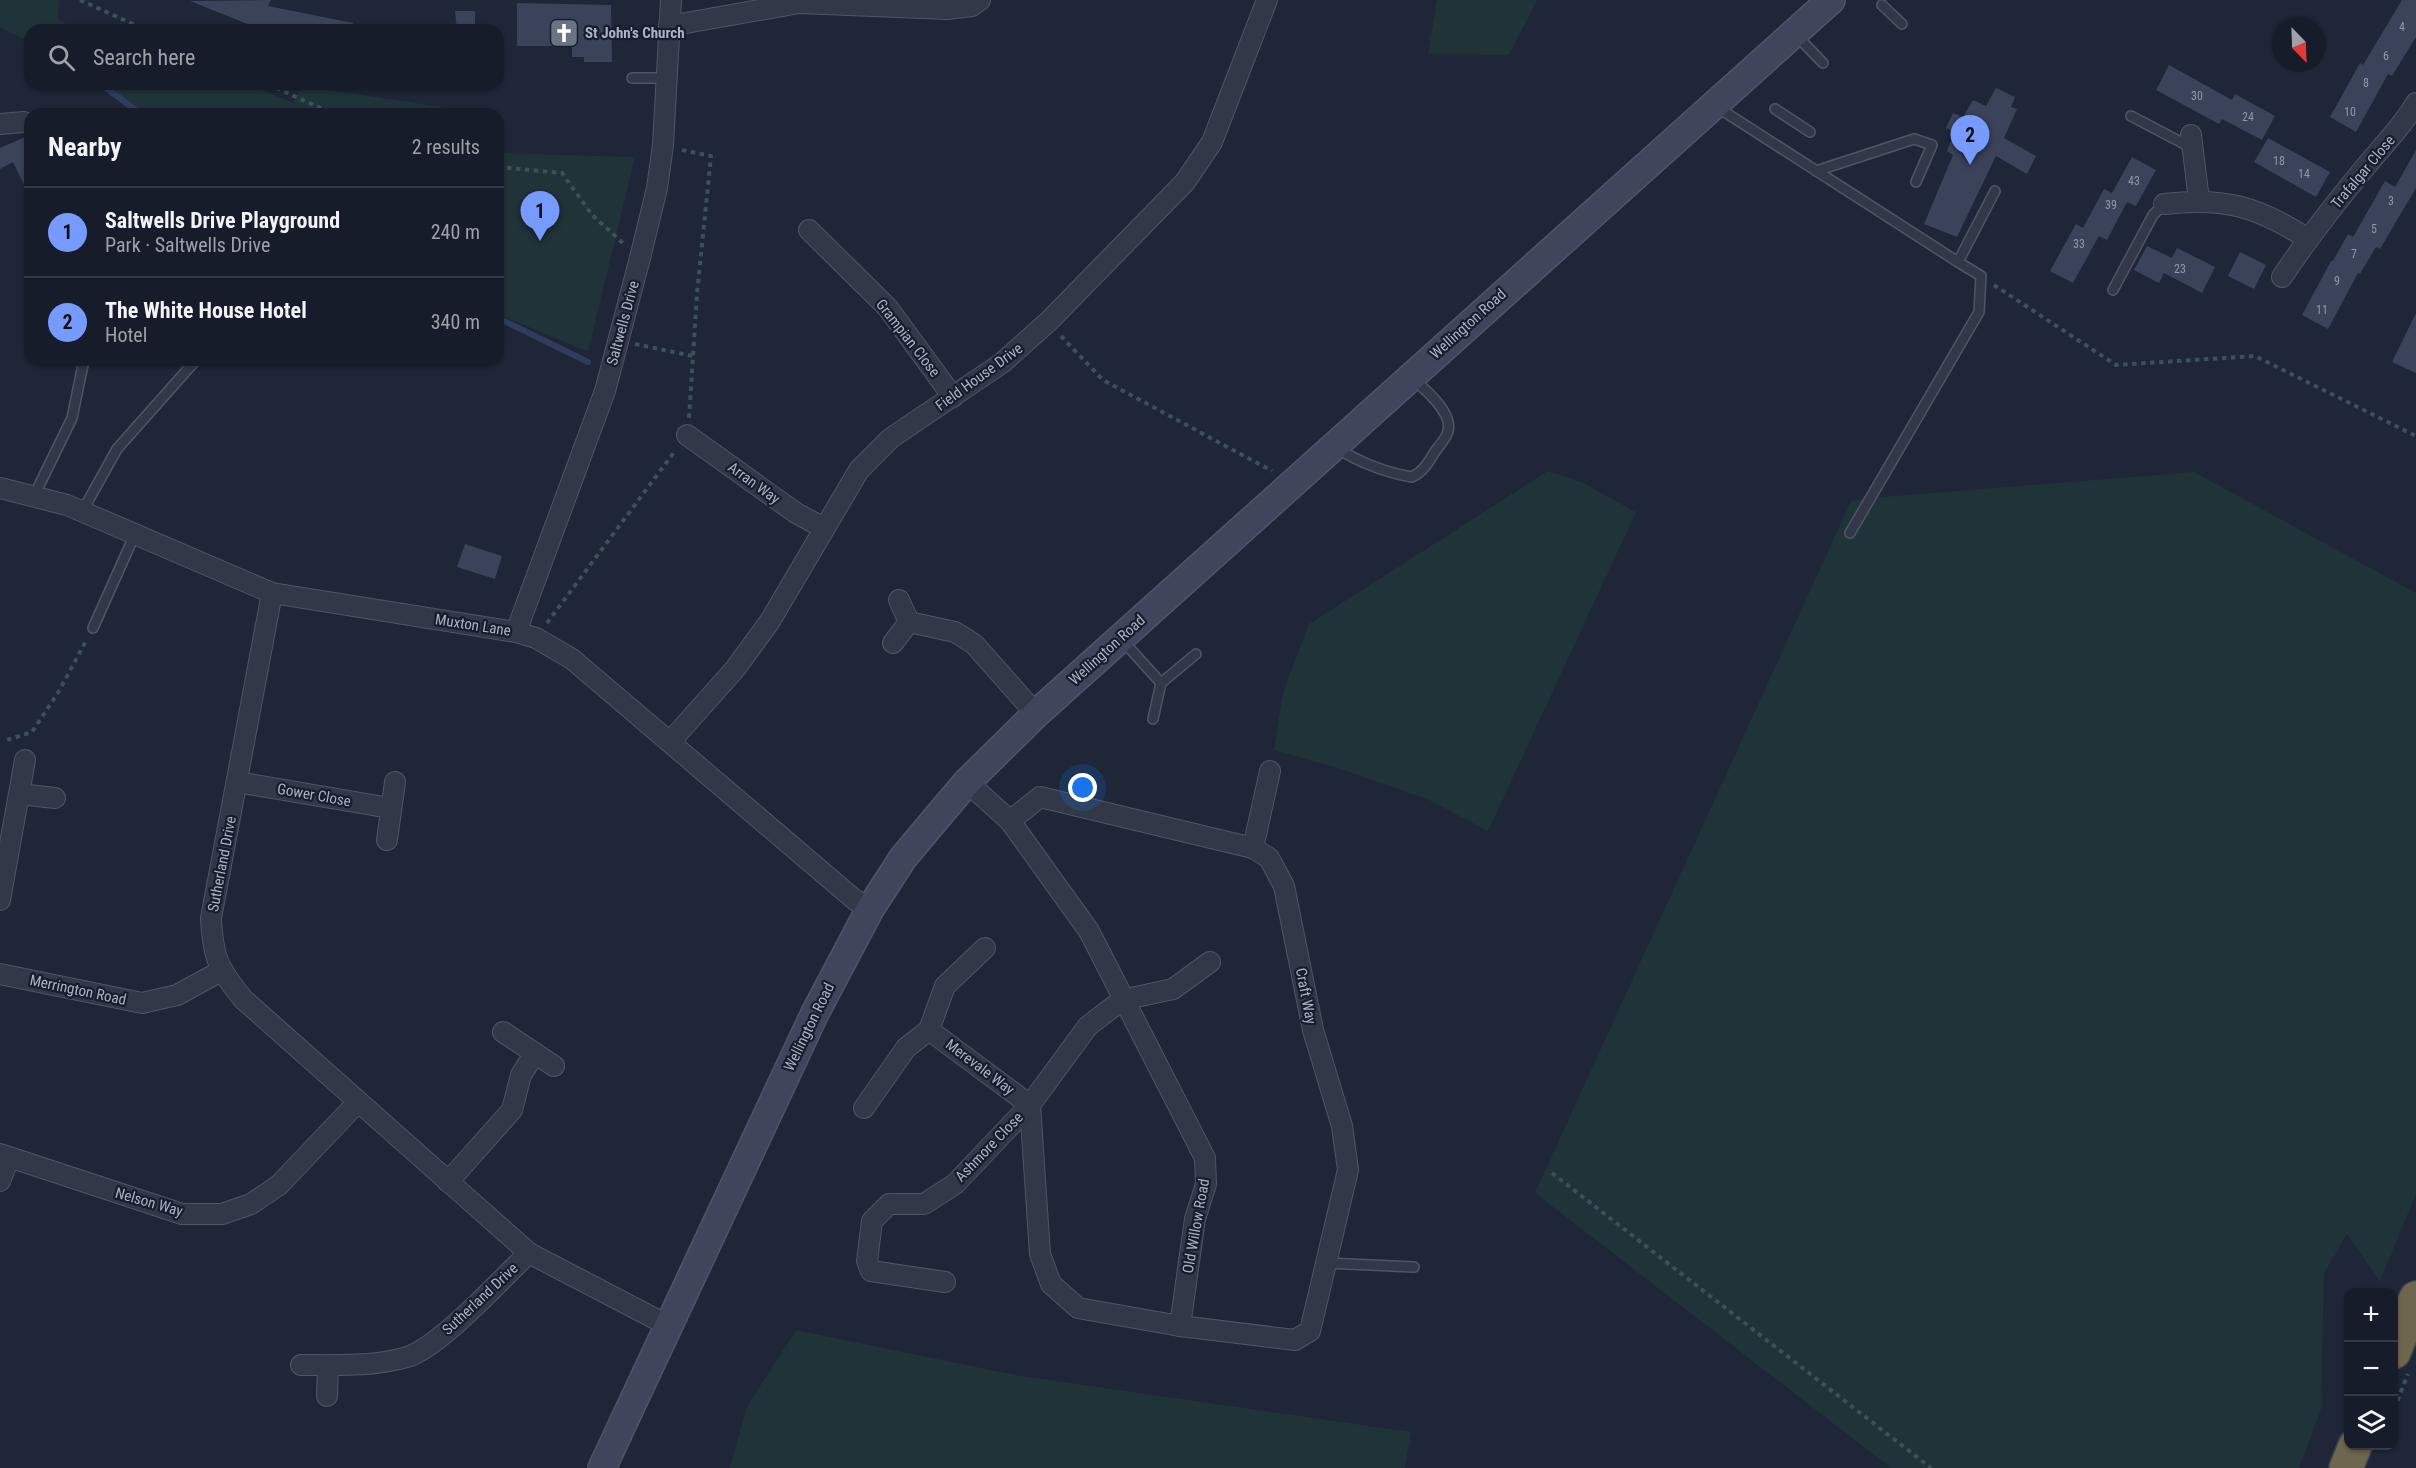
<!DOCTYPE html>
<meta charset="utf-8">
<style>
:root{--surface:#161c2a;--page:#1f2532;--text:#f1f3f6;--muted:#9ea1a8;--line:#353a47;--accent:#779aff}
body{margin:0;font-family:"Roboto Condensed",sans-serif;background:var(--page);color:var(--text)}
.controls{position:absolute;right:18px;bottom:18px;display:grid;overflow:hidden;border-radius:12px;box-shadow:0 2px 4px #0004}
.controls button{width:54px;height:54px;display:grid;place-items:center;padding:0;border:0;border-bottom:2px solid var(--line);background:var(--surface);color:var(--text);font:30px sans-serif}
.compass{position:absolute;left:2272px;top:18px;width:54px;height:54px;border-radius:50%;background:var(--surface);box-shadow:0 2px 4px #0004;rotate:157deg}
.you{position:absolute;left:1083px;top:788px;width:21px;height:21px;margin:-15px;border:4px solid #fff;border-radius:50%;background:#1a73e8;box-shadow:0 0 0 9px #1a73e833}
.badge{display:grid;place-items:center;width:39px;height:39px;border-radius:50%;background:var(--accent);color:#111;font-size:20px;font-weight:700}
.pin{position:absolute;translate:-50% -50px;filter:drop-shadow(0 2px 3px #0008)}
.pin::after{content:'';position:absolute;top:32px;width:21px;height:18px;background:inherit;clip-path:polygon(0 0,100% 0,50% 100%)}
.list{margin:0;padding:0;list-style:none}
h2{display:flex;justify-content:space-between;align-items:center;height:78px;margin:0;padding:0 24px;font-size:26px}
h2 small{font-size:20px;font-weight:400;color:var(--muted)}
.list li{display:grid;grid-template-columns:39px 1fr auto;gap:18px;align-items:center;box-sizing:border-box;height:90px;padding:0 24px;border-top:2px solid var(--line)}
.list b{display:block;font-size:22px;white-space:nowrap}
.list p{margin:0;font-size:20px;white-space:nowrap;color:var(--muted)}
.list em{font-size:20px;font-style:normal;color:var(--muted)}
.icon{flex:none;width:33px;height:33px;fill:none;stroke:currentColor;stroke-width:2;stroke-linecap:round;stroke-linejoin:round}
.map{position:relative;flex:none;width:2416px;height:1468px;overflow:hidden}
.search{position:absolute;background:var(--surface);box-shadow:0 2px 4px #0004;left:24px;top:24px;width:480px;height:66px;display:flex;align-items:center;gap:15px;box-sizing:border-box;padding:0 21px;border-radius:18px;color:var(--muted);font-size:22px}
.panel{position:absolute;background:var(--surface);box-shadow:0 2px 4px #0004;left:24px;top:108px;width:480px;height:258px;border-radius:18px}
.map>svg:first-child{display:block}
.green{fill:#203339}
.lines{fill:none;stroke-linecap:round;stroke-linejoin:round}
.stream{stroke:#2f3c5e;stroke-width:6}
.building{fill:#3a4359}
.lane-casing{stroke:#4f5567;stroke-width:12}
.street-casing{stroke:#4f5567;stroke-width:22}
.secondary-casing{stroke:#4f5567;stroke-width:30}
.highway-casing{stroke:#3c4253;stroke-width:36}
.path{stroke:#3e5057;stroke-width:4;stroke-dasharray:4.5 4.5;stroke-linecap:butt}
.lane{stroke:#323848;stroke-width:9}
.street{stroke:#323848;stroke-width:20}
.secondary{stroke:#3f465c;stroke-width:27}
.highway{stroke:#6f664e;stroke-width:33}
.labels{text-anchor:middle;stroke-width:4.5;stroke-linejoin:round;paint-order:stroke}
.number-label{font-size:12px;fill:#9096ab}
.poi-label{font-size:15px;font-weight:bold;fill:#acb2c6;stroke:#181d2d;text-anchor:start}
.street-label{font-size:15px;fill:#acb2c6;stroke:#181d2d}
</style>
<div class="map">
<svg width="2416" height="1468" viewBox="0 0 2416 1468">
<rect width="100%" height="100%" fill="#1e2638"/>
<g class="green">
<polygon points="0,0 59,0 58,19 75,30 30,30 30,42 0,27"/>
<polygon points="1437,0 1537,0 1509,55 1428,54"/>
<polygon points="101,84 248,84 293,103 302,86 488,114 141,114"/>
<polygon points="498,148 500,153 635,157 588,352 498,314"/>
<polygon points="1548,471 1581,482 1636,512 1488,831 1427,799 1335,767 1274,750 1283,692 1309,624"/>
<polygon points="2194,472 2416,593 2416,1194 2380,1281 2347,1234 2324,1273 2321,1409 2299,1468 1891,1468 1535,1193 1851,501 1882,497"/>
<polygon points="796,1330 1015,1375 1411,1432 1405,1468 729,1468 748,1405"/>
</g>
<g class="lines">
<g class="stream">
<polyline points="101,84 141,114"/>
<polyline points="498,318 588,362"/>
</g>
</g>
<g class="building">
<polygon points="271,0 268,6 353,23 352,30 262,30 190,1"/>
<polygon points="2402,0 2416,0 2416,37 2392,76 2388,74 2356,132 2330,117 2360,63 2363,65"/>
<polygon points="517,3 611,5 612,62 584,62 584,57 572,57 572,46 517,46"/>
<polygon points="455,11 475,11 475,30 457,30"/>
<polygon points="2169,65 2232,100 2235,94 2275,116 2262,140 2222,119 2219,124 2156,90"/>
<polygon points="1996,88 2015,97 2011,107 2017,109 2004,138 2036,156 2027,174 1996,156 1957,237 1924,224 1953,155 1947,151 1954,132 1946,128 1953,113 1963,117 1973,100 1986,106"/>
<polygon points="30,135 30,197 13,162 0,169 0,148"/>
<polygon points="2268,138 2330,172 2316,197 2254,162"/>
<polygon points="2416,150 2416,188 2380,249 2376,247 2360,274 2358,273 2328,329 2302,315 2331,261 2333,261 2348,234 2353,237 2385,181 2395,187"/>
<polygon points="2132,157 2156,170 2136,206 2127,202 2107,240 2099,236 2073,283 2050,271 2076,224 2083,228 2104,189 2112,193"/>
<polygon points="2147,246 2172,258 2177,248 2215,267 2202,293 2164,273 2159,283 2134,270"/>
<polygon points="2240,252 2266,265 2254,289 2228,276"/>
<polygon points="2416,313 2416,373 2392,362"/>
<polygon points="465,544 502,556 495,579 457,567"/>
</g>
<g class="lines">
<g class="lane-casing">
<g id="lane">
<polyline points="1882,5 1902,24"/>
<polyline points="1796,35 1823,63"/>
<polyline points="632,78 667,78"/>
<polyline points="1717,107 1958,262 1995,191"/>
<polyline points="1775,109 1810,132"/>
<polyline points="2131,116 2192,148"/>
<polyline points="1816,171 1914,139 1932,145 1916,182"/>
<polyline points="2113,290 2153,215 2164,204"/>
<path d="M1337 448C1358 462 1387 473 1412 477 1423 472 1428 463 1434 453 1438 447 1444 441 1447 434 1456 415 1425 389 1412 378"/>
<polyline points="34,496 72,418 84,360"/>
<polyline points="82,512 117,449 196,360"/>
<polyline points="1850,533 1979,312 1981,276 1958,262"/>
<polyline points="93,628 135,534"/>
<polyline points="1123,641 1161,683 1153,719"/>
<polyline points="1161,683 1196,654"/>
<polyline points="1326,1263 1414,1267"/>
</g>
</g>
<g class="street-casing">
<g id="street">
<polyline points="669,26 799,3 947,9 972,6 980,0"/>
<polyline points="0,124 24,122"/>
<polyline points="2191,135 2199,200"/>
<path d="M2164 204C2224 197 2257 206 2308 239"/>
<polyline points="809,230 888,308 953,397"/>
<path d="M2282 277C2308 238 2337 201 2367 165 2384 144 2402 127 2416 103"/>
<polyline points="687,435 796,513 824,528"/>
<polyline points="0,488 67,505 272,593 516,632 536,638 572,659 855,900 870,909"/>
<path d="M272 593 211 918C213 958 218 968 243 999L529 1253 669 1326"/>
<polyline points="899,600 909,622 955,632 974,644 1036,714"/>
<polyline points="516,632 605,391 640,258 657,188 663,145 671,0"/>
<polyline points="893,643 909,622"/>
<polyline points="670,742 735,669 770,621 859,470 891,438 1002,363 1049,321 1185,182 1212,142 1267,0"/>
<polyline points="237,782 390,808"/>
<polyline points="967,782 1010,821 1040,797 1253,848 1269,858 1284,886 1313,1030 1342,1126 1348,1170 1310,1331 1295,1340 1180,1326 1078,1308 1051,1284 1040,1254 1030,1105"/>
<polyline points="19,794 55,798"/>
<polyline points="1010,821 1089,931 1205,1158 1206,1184 1195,1219 1180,1326"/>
<polyline points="387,840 395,782"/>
<polyline points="1253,848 1270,771"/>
<polyline points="0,900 25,760"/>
<polyline points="0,974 142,1003 177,995 221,971"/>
<polyline points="929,1030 1030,1105"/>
<polyline points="503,1032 554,1066"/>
<polyline points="864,1108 906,1048 929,1030 945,986 985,948"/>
<polyline points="0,1154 182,1214 222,1214 251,1204 279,1185 358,1102"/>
<polyline points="0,1181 9,1158"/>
<polyline points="448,1182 512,1110 521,1075 535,1053"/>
<polyline points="945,1282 871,1271 867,1261 872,1221 889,1204 924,1204 955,1184 1030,1105 1088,1026 1122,1000 1173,989 1210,962"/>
<path d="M301 1365C336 1365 373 1367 407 1357 440 1347 501 1279 529 1253"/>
<polyline points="327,1396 328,1365"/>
</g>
</g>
<g class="secondary-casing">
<polyline id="secondary" points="602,1468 815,1013 870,909 903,858 939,815 967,782 1036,714 1831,0"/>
</g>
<g class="highway-casing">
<g id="highway">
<polyline points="2394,1352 2416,1298"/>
<polyline points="2346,1468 2355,1446"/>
</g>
</g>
<g class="path">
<polyline points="80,0 146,30"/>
<polyline points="268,84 333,114"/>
<polyline points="682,150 711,156 697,294 689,418"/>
<polyline points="498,167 562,173 592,215 624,244"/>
<polyline points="1994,285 2116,365 2255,356 2416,436"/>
<polyline points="1061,336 1103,380 1272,471"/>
<polyline points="635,344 693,356"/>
<polyline points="547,623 675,451"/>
<polyline points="7,740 32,732 59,691 87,639"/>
<polyline points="1552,1173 1931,1468"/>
<polyline points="2394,1409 2408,1374"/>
</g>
<use href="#lane" class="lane"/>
<use href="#street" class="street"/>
<use href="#secondary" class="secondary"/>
<use href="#highway" class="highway"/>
</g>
<defs>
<g id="church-square" transform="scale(1.5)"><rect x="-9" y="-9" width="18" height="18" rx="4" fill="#6b7280" stroke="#181d2d"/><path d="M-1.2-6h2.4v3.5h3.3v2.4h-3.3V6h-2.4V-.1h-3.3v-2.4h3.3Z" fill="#fff"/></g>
</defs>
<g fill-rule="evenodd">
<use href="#church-square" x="564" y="33"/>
</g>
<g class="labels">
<g class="number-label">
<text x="2402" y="31">4</text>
<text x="2386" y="60">6</text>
<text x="2366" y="87">8</text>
<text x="2197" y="100">30</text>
<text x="2350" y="116">10</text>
<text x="2248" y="121">24</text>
<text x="2279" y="165">18</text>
<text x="2304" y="178">14</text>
<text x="2134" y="185">43</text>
<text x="2391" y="205">3</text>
<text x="2111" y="209">39</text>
<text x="2374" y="233">5</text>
<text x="2079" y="248">33</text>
<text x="2354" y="258">7</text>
<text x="2180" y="273">23</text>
<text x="2337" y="285">9</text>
<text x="2322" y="314">11</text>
</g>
<g class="poi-label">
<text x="585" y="38">St John's Church</text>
</g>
<g class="street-label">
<text transform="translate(2363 172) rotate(-50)" y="5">Trafalgar Close</text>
<text transform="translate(623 323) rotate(-75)" y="5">Saltwells Drive</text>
<text transform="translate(1468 324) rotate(-42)" y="5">Wellington Road</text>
<text transform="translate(908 338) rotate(52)" y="5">Grampian Close</text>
<text transform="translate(979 377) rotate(-36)" y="5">Field House Drive</text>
<text transform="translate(754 483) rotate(36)" y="5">Arran Way</text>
<text transform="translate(473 625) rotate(9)" y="5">Muxton Lane</text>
<text transform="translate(1107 650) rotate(-42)" y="5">Wellington Road</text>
<text transform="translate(314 795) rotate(10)" y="5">Gower Close</text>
<text transform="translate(222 864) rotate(-79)" y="5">Sutherland Drive</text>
<text transform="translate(78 990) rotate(12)" y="5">Merrington Road</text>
<text transform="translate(1306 996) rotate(79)" y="5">Craft Way</text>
<text transform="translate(809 1027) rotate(-64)" y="5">Wellington Road</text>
<text transform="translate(980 1067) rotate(37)" y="5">Merevale Way</text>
<text transform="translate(989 1147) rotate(-46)" y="5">Ashmore Close</text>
<text transform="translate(149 1202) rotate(16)" y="5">Nelson Way</text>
<text transform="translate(1196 1226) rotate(-80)" y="5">Old Willow Road</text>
<text transform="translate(480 1299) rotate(-43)" y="5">Sutherland Drive</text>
</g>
</g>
</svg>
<div class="controls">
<button>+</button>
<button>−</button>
<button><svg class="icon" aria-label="layers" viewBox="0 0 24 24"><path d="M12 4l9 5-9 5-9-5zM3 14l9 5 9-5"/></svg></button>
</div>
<svg class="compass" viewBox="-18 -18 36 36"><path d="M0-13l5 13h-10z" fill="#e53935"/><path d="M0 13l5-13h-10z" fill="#9ea1a8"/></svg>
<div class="you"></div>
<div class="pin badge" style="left:540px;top:241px">1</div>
<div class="pin badge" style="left:1970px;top:165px">2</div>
<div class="search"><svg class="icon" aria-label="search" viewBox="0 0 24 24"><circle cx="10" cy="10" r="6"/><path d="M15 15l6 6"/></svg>Search here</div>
<section class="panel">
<h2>Nearby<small>2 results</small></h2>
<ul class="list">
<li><span class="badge">1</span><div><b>Saltwells Drive Playground</b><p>Park · Saltwells Drive</p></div><em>240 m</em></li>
<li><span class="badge">2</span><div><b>The White House Hotel</b><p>Hotel</p></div><em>340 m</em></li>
</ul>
</section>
</div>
